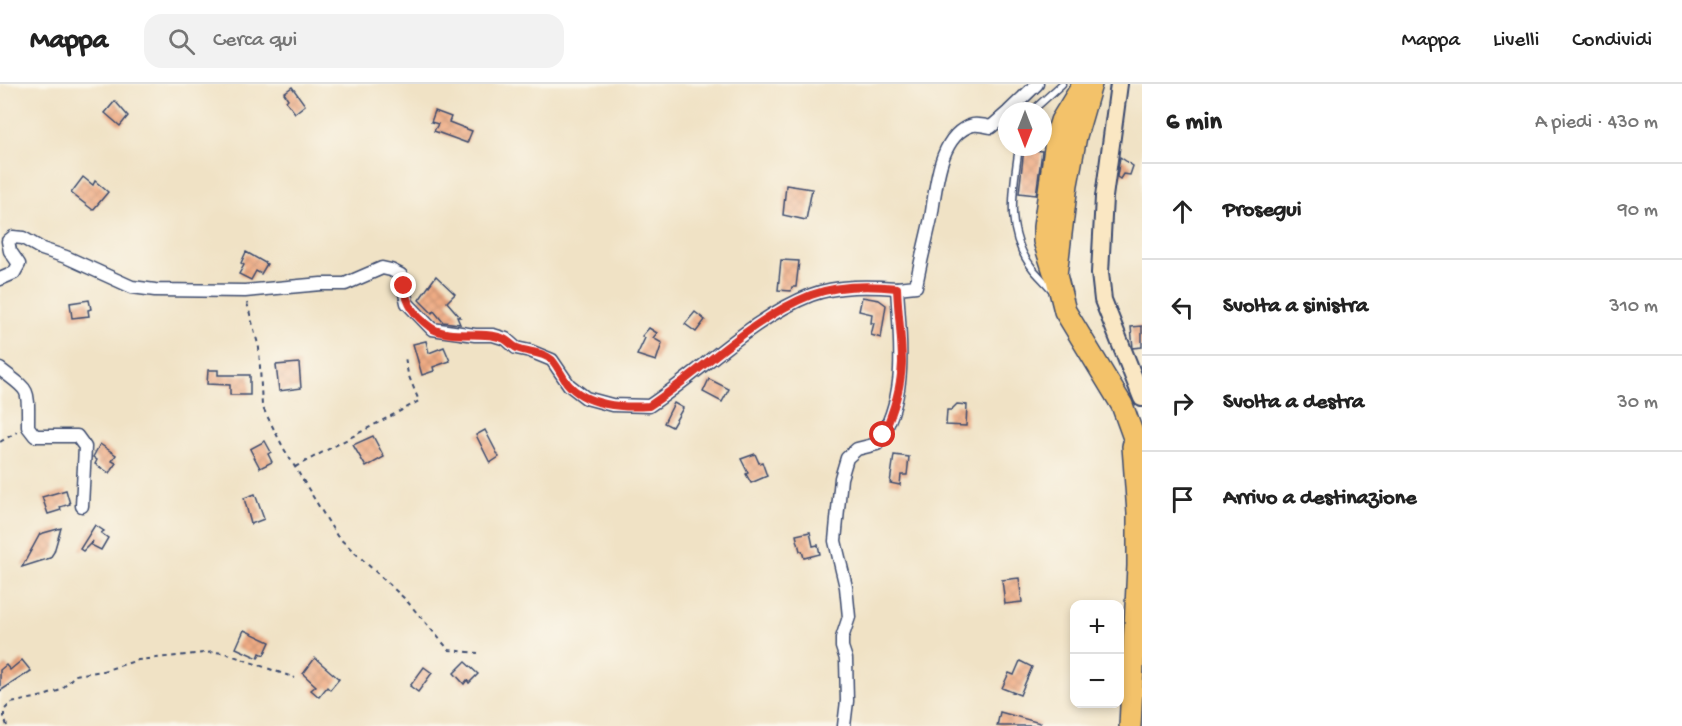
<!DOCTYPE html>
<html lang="it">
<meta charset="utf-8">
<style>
:root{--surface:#fff;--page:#f2f2f2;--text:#222;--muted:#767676;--line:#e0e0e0}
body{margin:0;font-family:"Gochi Hand",sans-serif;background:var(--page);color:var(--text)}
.controls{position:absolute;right:18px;bottom:18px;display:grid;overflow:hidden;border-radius:12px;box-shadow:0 3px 9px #0003}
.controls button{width:54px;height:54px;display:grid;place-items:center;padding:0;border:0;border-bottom:2px solid var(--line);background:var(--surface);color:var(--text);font:30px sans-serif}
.compass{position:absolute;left:998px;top:18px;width:54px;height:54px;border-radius:50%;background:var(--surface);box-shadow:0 3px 9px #0003;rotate:180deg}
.stop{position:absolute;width:18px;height:18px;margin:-14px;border:4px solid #d93025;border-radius:50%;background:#fff}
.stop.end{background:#d93025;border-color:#fff;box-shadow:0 2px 6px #0008}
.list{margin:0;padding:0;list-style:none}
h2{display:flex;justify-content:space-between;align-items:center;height:78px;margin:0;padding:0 24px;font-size:26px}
h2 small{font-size:20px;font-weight:400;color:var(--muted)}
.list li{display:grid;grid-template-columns:39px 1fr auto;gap:18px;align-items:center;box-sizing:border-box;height:96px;padding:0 24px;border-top:2px solid var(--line)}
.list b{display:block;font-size:22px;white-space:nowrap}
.list em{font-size:20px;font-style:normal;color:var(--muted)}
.icon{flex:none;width:33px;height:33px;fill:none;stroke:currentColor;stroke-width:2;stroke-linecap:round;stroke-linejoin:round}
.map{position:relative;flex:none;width:1142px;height:642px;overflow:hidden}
header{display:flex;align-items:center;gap:36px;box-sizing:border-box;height:84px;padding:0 30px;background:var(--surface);border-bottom:2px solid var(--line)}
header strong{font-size:28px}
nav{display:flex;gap:33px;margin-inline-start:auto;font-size:21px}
.search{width:420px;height:54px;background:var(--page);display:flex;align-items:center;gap:15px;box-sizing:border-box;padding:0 21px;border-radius:18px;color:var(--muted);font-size:22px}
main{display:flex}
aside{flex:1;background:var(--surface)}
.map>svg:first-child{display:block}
.building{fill:url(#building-cross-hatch)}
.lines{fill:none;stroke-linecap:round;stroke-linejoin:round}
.service-casing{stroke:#3b4a6d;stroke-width:9}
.minor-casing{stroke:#3b4a6d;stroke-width:15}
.secondary-casing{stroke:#3b4a6d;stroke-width:20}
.motorway-casing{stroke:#3b4a6d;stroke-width:24}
.path{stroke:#3b4a6d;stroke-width:2;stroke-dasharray:4.5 4.5;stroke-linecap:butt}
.service{stroke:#fff;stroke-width:6}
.minor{stroke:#fff;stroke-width:12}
.secondary{stroke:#fae7c3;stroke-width:16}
.motorway{stroke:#f3c26a;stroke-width:21}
.route{stroke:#d93025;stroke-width:8}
</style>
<header>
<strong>Mappa</strong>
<div class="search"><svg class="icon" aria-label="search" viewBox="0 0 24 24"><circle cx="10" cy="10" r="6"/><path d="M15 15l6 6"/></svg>Cerca qui</div>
<nav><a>Mappa</a><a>Livelli</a><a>Condividi</a></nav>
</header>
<main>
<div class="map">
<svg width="1142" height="642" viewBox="0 0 1142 642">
<defs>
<pattern id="building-cross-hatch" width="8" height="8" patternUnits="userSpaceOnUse" patternTransform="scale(1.5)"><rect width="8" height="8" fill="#efac84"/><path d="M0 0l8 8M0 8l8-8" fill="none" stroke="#cc9474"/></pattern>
</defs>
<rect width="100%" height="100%" fill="#fbf7ec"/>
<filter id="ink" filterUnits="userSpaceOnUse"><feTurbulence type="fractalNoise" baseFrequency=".0167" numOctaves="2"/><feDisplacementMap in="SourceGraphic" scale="12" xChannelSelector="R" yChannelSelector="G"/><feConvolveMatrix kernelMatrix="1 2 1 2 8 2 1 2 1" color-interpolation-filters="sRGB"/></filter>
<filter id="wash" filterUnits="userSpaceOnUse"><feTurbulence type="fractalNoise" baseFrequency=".008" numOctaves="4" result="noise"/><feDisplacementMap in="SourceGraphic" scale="24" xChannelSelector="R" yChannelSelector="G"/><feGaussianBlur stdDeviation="1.35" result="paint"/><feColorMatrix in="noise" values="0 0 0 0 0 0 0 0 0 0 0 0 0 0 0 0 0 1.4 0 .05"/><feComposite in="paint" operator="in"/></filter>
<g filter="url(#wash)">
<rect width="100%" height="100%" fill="#f0e2c5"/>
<g id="blocks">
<g class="building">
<polygon points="292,3 305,21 295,29 286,17 288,15 284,9"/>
<polygon points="115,17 128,32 120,42 105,29"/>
<polygon points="435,27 451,33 449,38 472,47 467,59 434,47 438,40 431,38"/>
<polygon points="1024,65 1042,67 1036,111 1019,109"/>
<polygon points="1120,73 1133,82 1130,91 1123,90 1120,95 1117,93"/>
<polygon points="83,93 93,101 95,97 108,108 93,126 71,109"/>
<polygon points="786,101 812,105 806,136 783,131"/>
<polygon points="246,168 267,180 261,190 256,187 251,196 239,190 244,181 241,179"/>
<polygon points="781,176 799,177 796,203 792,203 791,207 778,206"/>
<polygon points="436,192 455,210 447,218 460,233 457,233 460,240 443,238 434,227 432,229 419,216"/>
<polygon points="862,213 879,216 886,221 881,254 871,251 874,239 871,239 872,230 859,227"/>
<polygon points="89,216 91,225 88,226 89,232 72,234 70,219"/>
<polygon points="695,228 705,236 696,248 685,240"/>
<polygon points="1142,242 1142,263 1133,264 1131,243"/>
<polygon points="649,244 657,249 653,254 662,259 656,277 637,271 645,254 642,252"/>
<polygon points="426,257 429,269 444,263 450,277 433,283 434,287 422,291 413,260"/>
<polygon points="299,279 301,304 279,307 276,281"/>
<polygon points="208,286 218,286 218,291 250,291 250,311 230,311 230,301 207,300"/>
<polygon points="709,295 729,305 722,318 703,308"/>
<polygon points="674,319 683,324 672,343 664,339"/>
<polygon points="957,320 967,321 966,342 946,341 947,326 951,326"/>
<polygon points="485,346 499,373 490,379 476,351"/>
<polygon points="373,352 384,373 366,383 353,361"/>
<polygon points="265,357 271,368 268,370 272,378 260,384 250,365"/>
<polygon points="100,360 116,371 112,377 116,379 109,389 95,380 97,376 93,373"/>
<polygon points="755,370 759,379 762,378 767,392 751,399 746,390 748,389 741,375"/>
<polygon points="894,371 909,373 907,391 901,391 900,401 890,399"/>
<polygon points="66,406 70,420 60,423 61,426 48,430 42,413"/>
<polygon points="255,410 264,435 251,440 244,414"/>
<polygon points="95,441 104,447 101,449 108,454 101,466 91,461 93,457 83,467 80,465"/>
<polygon points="61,444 54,468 50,474 22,483 40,450"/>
<polygon points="810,448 813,462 818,461 820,470 804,474 802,467 800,467 796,451"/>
<polygon points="1019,494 1022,518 1005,520 1002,496"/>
<polygon points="244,546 270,558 264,571 260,569 258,574 236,564"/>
<polygon points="315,574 339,595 330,606 327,603 319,613 311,606 316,602 303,590"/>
<polygon points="22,576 31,587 0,607 0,586 6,581 10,586"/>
<polygon points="1020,577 1032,583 1020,611 1002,604 1009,589 1014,591"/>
<polygon points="465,578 478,590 469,599 467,596 464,600 454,589"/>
<polygon points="424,583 432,589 418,608 410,602"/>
<polygon points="1000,628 1040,639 1039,642 997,642"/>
</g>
</g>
</g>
<g filter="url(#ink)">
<use href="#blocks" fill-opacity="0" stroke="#3b4a6d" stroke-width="1.5"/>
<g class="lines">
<g class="service-casing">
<g id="service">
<polyline points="1032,27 1062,0"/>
<path d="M1019 63C1013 106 1004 148 1033 185 1039 192 1046 199 1052 206"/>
</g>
</g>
<g class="minor-casing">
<g id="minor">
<polyline points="1009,27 1037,0"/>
<path d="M0 195 14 189 19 180 10 167 8 157 13 153 23 154 42 165 66 173 132 203 155 206 245 207 321 200H345L382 184 391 186 401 191 407 219 432 245 475 251H493L506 255 516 264 530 267 552 276 569 301 586 314 612 321 649 322C702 287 752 234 811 211 838 201 869 202 897 204"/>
<path d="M0 285C31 309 28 302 28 343L35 352H77L85 363 82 422"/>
<path d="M844 642 847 617 846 575 842 563V554L849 533 846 503 835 457 841 394 847 374 857 365 877 360C909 312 900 259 897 204L916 202C920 179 926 157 931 134 936 106 938 50 973 41 978 40 986 42 991 43L1007 29"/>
</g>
</g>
<g class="secondary-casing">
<polyline id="secondary" points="1119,0 1104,113 1100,189 1103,216 1142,314"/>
</g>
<g class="motorway-casing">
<g id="motorway">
<polyline points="1091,0 1076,52 1067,100 1056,191 1065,227 1122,321 1142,376"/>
<polyline points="1054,188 1044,157 1044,143 1057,50 1061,37 1083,1"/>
<polyline points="1130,642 1138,482 1138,429 1133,362"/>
</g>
</g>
<g class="path">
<polyline points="247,219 259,264 262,322 284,365 337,452 406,516 449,566 478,569"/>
<polyline points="0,358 17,348"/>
<polyline points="295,383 419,317 408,290 405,273"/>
<polyline points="7,642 4,633 4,626 11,619 44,612 61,606 75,591 103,587 138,576 214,568 225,569 295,594"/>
</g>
<use href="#service" class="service"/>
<use href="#minor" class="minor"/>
<use href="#secondary" class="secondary"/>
<use href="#motorway" class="motorway"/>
</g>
</g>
<g class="lines" filter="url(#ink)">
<path class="route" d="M404 202C407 221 414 231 430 243 447 256 483 246 502 254 508 256 512 262 517 264 528 269 542 267 552 276 558 283 562 292 567 299 586 322 623 324 649 322 702 287 752 234 811 211 838 201 869 201 897 204 898 229 902 255 902 279 901 304 893 329 883 351"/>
</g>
</svg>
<div class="controls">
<button>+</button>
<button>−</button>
</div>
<svg class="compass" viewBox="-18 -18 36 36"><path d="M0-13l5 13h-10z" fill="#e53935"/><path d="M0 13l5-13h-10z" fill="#767676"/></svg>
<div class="stop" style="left:883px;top:351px"></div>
<div class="stop end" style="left:404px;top:202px"></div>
</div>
<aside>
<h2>6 min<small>A piedi · 430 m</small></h2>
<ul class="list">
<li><svg class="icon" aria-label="ahead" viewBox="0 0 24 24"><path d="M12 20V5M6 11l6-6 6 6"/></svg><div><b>Prosegui</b></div><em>90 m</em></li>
<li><svg class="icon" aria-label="left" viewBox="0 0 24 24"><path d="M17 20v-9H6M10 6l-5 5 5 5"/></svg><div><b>Svolta a sinistra</b></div><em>310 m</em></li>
<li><svg class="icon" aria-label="right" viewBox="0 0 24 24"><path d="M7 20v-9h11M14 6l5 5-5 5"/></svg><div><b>Svolta a destra</b></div><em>30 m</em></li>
<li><svg class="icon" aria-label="arrive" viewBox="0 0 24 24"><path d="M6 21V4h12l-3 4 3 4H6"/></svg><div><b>Arrivo a destinazione</b></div></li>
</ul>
</aside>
</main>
